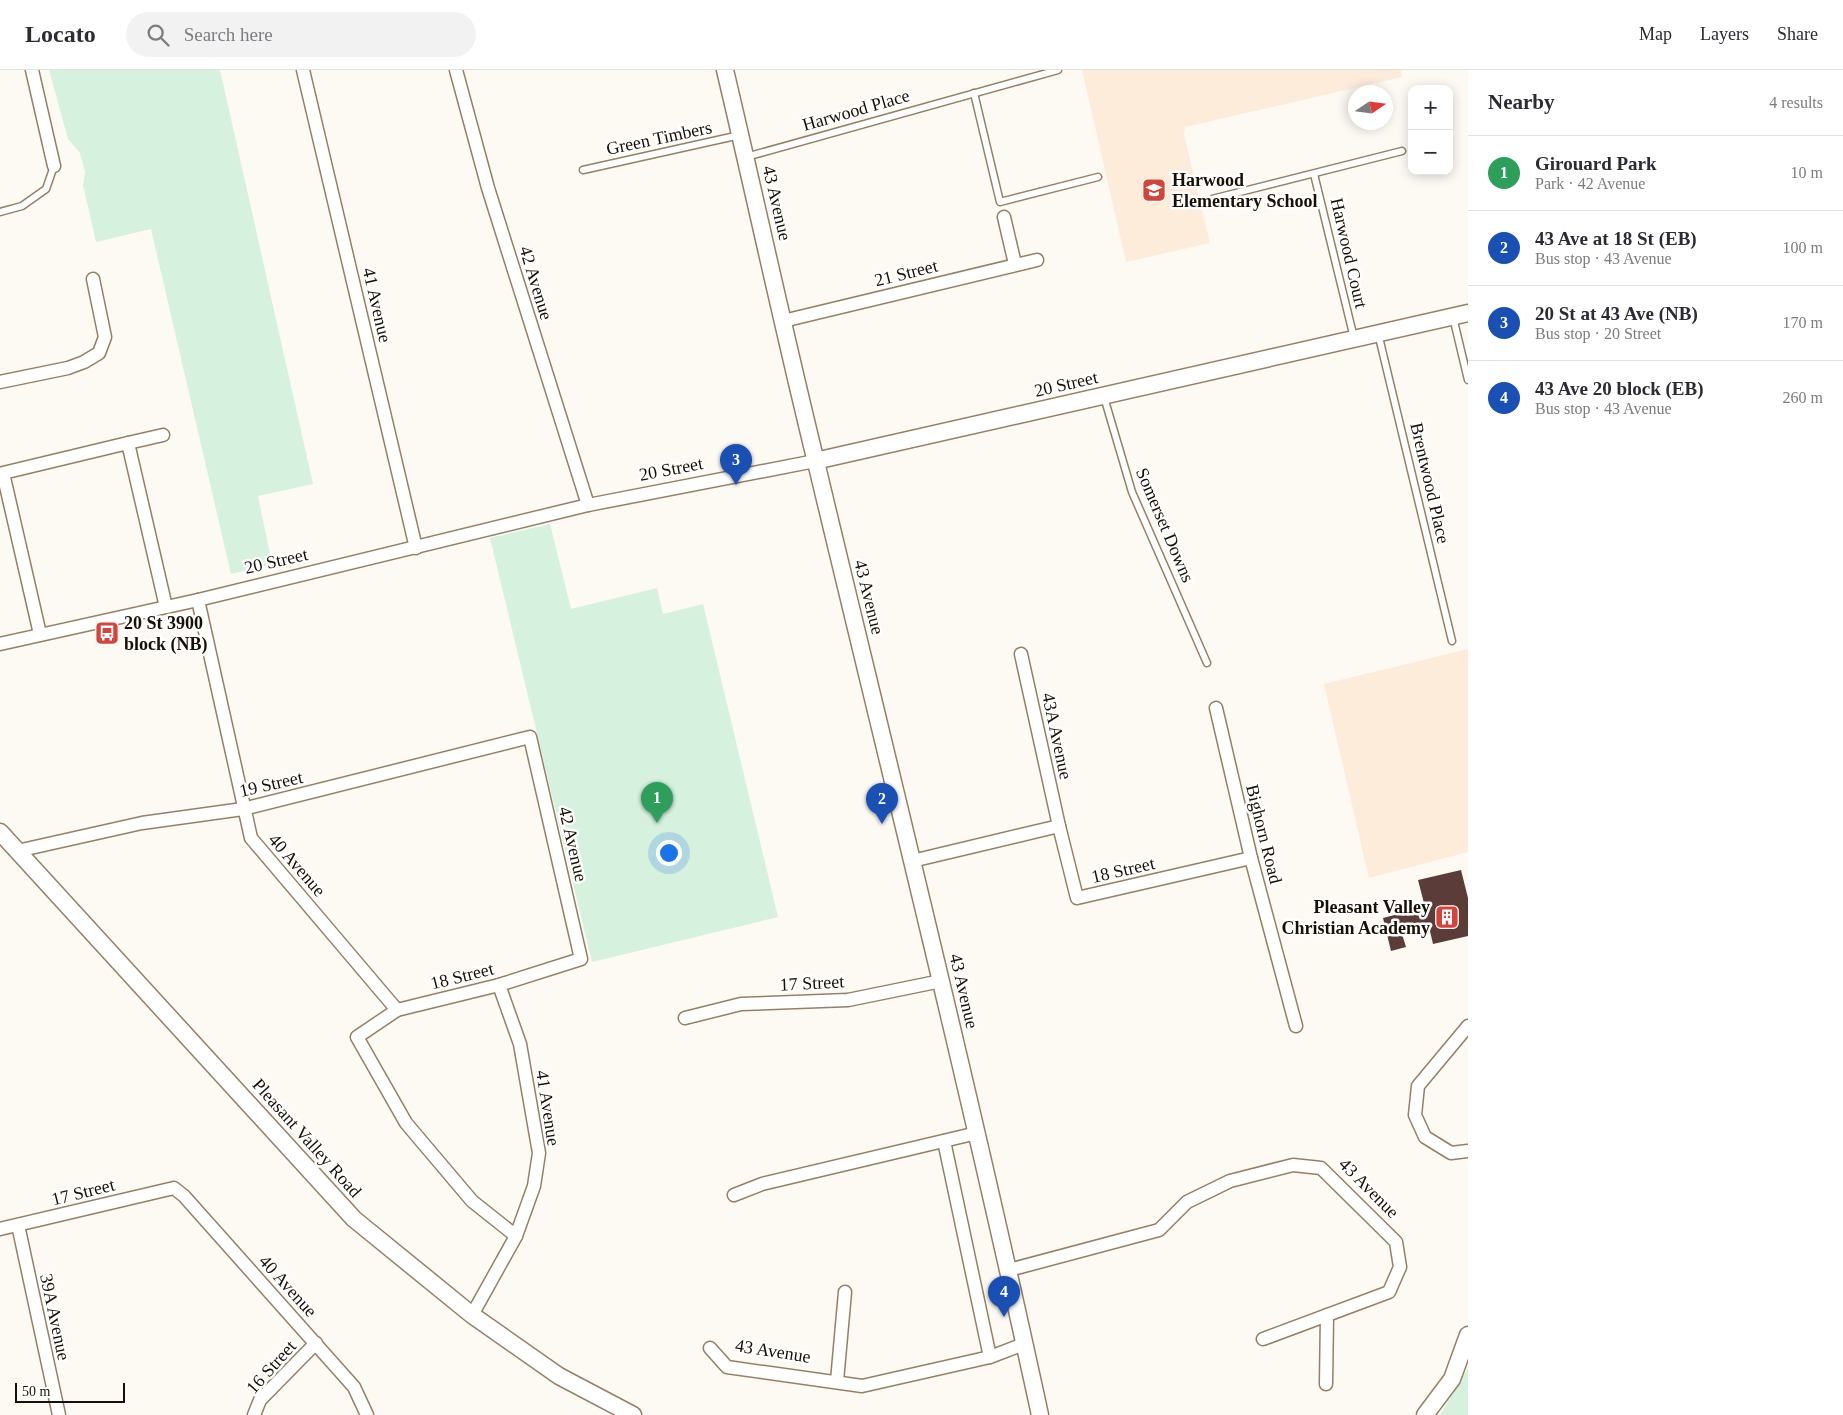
<!DOCTYPE html>
<meta charset="utf-8">
<style>
:root{--surface:#fff;--page:#f2f2f3;--text:#2b2b33;--muted:#7c7c81;--line:#e1e1e2;--accent:#d3453a}
body{margin:0;font-family:Georgia,serif;background:var(--page);color:var(--text)}
.controls{position:absolute;right:15px;top:15px;display:grid;overflow:hidden;border-radius:10px;box-shadow:0 2px 12px #0003}
.controls button{width:45px;height:45px;display:grid;place-items:center;padding:0;border:0;border-bottom:1px solid var(--line);background:var(--surface);color:var(--text);font:25px sans-serif}
.compass{position:absolute;left:1348px;top:15px;width:45px;height:45px;border-radius:50%;background:var(--surface);box-shadow:0 2px 12px #0003;rotate:77deg}
.scale{position:absolute;left:15px;bottom:12px;width:110px;box-sizing:border-box;padding-left:5px;border:2px solid #181007;border-top:0;font-size:14px;line-height:18px;white-space:nowrap;color:#181007;-webkit-text-stroke:4px #fff;paint-order:stroke}
.you{position:absolute;left:668px;top:782px;width:18px;height:18px;margin:-12px;border:4px solid #fff;border-radius:50%;background:#1a73e8;box-shadow:0 0 0 8px #1a73e833}
.badge{display:grid;place-items:center;width:32px;height:32px;border-radius:50%;background:var(--accent);color:#fff;font-size:16px;font-weight:700}
.pin{position:absolute;translate:-50% -41px;filter:drop-shadow(0 1px 2px #0008)}
.pin::after{content:'';position:absolute;top:26px;width:18px;height:15px;background:inherit;clip-path:polygon(0 0,100% 0,50% 100%)}
.list{margin:0;padding:0;list-style:none}
h2{display:flex;justify-content:space-between;align-items:center;height:65px;margin:0;padding:0 20px;font-size:21px}
h2 small{font-size:16px;font-weight:400;color:var(--muted)}
.list li{display:grid;grid-template-columns:32px 1fr auto;gap:15px;align-items:center;box-sizing:border-box;height:75px;padding:0 20px;border-top:1px solid var(--line)}
.list b{display:block;font-size:19px;white-space:nowrap}
.list p{margin:0;font-size:16px;white-space:nowrap;color:var(--muted)}
.list em{font-size:16px;font-style:normal;color:var(--muted)}
.icon{flex:none;width:28px;height:28px;fill:none;stroke:currentColor;stroke-width:2;stroke-linecap:round;stroke-linejoin:round}
.map{position:relative;flex:none;width:1468px;height:1345px;overflow:hidden}
header{display:flex;align-items:center;gap:30px;box-sizing:border-box;height:70px;padding:0 25px;background:var(--surface);border-bottom:1px solid var(--line)}
header strong{font-size:24px}
nav{display:flex;gap:28px;margin-inline-start:auto;font-size:18px}
.search{width:350px;height:45px;background:var(--page);display:flex;align-items:center;gap:12px;box-sizing:border-box;padding:0 18px;border-radius:28px;color:var(--muted);font-size:19px}
main{display:flex}
aside{flex:1;background:var(--surface)}
.map>svg:first-child{display:block}
.education{fill:#feecdb}
.green{fill:#d6f1de}
.building{fill:#5b3c39}
.lines{fill:none;stroke-linecap:round;stroke-linejoin:round}
.service-casing{stroke:#958066;stroke-width:9}
.minor-casing{stroke:#958066;stroke-width:15}
.tertiary-casing{stroke:#958066;stroke-width:19}
.service{stroke:#fff;stroke-width:6}
.minor{stroke:#fff;stroke-width:12}
.tertiary{stroke:#fff;stroke-width:16}
.labels{text-anchor:middle;stroke-width:5;stroke-linejoin:round;paint-order:stroke}
.street-label{font-size:18px;fill:#181007;stroke:#fff}
.poi-label{font-size:18px;font-weight:bold;fill:#181007;stroke:#fff;text-anchor:start}
</style>
<header>
<strong>Locato</strong>
<div class="search"><svg class="icon" aria-label="search" viewBox="0 0 24 24"><circle cx="10" cy="10" r="6"/><path d="M15 15l6 6"/></svg>Search here</div>
<nav><a>Map</a><a>Layers</a><a>Share</a></nav>
</header>
<main>
<div class="map">
<svg width="1468" height="1345" viewBox="0 0 1468 1345">
<rect width="100%" height="100%" fill="#fdf9f3"/>
<g class="education">
<polygon points="1082,0 1401,0 1402,7 1185,57 1184,65 1210,173 1126,192"/>
<polygon points="1468,579 1468,782 1369,808 1324,614"/>
</g>
<g class="green">
<polygon points="49,0 220,0 313,414 258,426 272,494 231,504 151,159 96,172 83,115 85,102 80,83 68,69"/>
<polygon points="550,454 571,539 657,518 663,544 703,534 778,847 592,892 490,468"/>
<polygon points="1468,1298 1468,1345 1440,1345"/>
</g>
<polygon class="building" points="1461,800 1468,828 1468,866 1433,874 1429,857 1402,864 1406,877 1391,881 1383,848 1425,837 1418,810"/>
<g class="lines">
<g class="service-casing">
<g id="service">
<polyline points="974,23 1000,132 1098,107"/>
<polyline points="746,87 1058,0"/>
<polyline points="583,100 740,65"/>
<polyline points="1314,104 1354,268"/>
<polyline points="1212,129 1402,81"/>
<polyline points="0,142 22,136 46,119 54,96"/>
<polyline points="1453,247 1468,310"/>
<polyline points="1378,263 1452,571"/>
<polyline points="1104,327 1132,422 1207,593"/>
</g>
</g>
<g class="minor-casing">
<g id="minor">
<polyline points="32,0 54,96"/>
<polyline points="303,0 416,478"/>
<polyline points="456,0 488,118 588,435"/>
<polyline points="1004,147 1015,194"/>
<polyline points="783,251 1037,190"/>
<polyline points="0,312 68,298 84,292 99,283 105,267 93,209"/>
<polyline points="128,373 163,365"/>
<polyline points="198,530 251,768 397,940"/>
<polyline points="40,564 3,403 128,373 166,537"/>
<polyline points="0,574 198,530 588,435 815,391"/>
<polyline points="1021,584 1059,756 1077,828 1251,788"/>
<polyline points="1216,638 1251,788 1296,956"/>
<polyline points="17,781 142,753 243,739 530,667 581,889 499,915 397,940 357,967 406,1053 472,1131 516,1166"/>
<polyline points="912,791 1059,756"/>
<polyline points="685,948 741,934 848,930 941,911"/>
<polyline points="1468,956 1418,1016 1415,1045 1425,1067 1451,1083 1468,1081"/>
<polyline points="944,1071 990,1287"/>
<polyline points="734,1125 762,1114 977,1063"/>
<polyline points="18,1155 59,1345"/>
<polyline points="0,1159 174,1118 184,1126 354,1317 367,1345"/>
<polyline points="1009,1200 1159,1160 1187,1132 1230,1111 1293,1095 1321,1098 1396,1172 1400,1197 1389,1222 1263,1269"/>
<polyline points="472,1245 516,1166 534,1116 539,1083 520,974 499,915"/>
<polyline points="710,1278 727,1297 862,1316 990,1287 1024,1274"/>
<polyline points="837,1311 845,1222"/>
<polyline points="1326,1314 1327,1245"/>
<polyline points="254,1345 260,1330 316,1273"/>
</g>
</g>
<g class="tertiary-casing">
<g id="tertiary">
<path d="M725 0C756 131 784 262 816 392 892 710 971 1026 1040 1345"/>
<polyline points="815,391 1468,243"/>
<polyline points="0,762 354,1149 472,1245 559,1306 633,1345"/>
<polyline points="1425,1345 1452,1309 1468,1265"/>
</g>
</g>
<use href="#service" class="service"/>
<use href="#minor" class="minor"/>
<use href="#tertiary" class="tertiary"/>
</g>
<defs>
<g id="school-square" transform="scale(1.25)"><rect x="-9" y="-9" width="18" height="18" rx="4" fill="#d3453a" stroke="#fff"/><path d="M0-5L7-2L0 1L-7-2ZM-4 1L0 2.5L4 1V4Q0 6-4 4Z" fill="#fff"/></g>
<g id="bus-square" transform="scale(1.25)"><rect x="-9" y="-9" width="18" height="18" rx="4" fill="#d3453a" stroke="#fff"/><path d="M-5-6H5V4H4V6H2V4H-2V6H-4V4H-5ZM-3.5-4V0h7V-4ZM-3.5 1.2v1.5H-2V1.2ZM2 1.2v1.5H3.5V1.2Z" fill="#fff"/></g>
<g id="building-square" transform="scale(1.25)"><rect x="-9" y="-9" width="18" height="18" rx="4" fill="#d3453a" stroke="#fff"/><path d="M-4-6H4V6H1V3H-1V6H-4ZM-2.5-4.3h1.7v1.8h-1.7ZM.8-4.3h1.7v1.8H.8ZM-2.5-1h1.7V.8h-1.7ZM.8-1h1.7V.8H.8Z" fill="#fff"/></g>
</defs>
<g fill-rule="evenodd">
<use href="#school-square" x="1154" y="120"/>
<use href="#bus-square" x="107" y="563"/>
<use href="#building-square" x="1447" y="847"/>
</g>
<g class="labels">
<g class="street-label">
<text transform="translate(856 40) rotate(-16)" y="6">Harwood Place</text>
<text transform="translate(659 68) rotate(-12)" y="6">Green Timbers</text>
<text transform="translate(777 133) rotate(77)" y="6">43 Avenue</text>
<text transform="translate(1349 183) rotate(77)" y="6">Harwood Court</text>
<text transform="translate(906 203) rotate(-14)" y="6">21 Street</text>
<text transform="translate(536 213) rotate(73)" y="6">42 Avenue</text>
<text transform="translate(377 235) rotate(77)" y="6">41 Avenue</text>
<text transform="translate(1066 314) rotate(-13)" y="6">20 Street</text>
<text transform="translate(671 399) rotate(-11)" y="6">20 Street</text>
<text transform="translate(1430 413) rotate(77)" y="6">Brentwood Place</text>
<text transform="translate(1165 455) rotate(67)" y="6">Somerset Downs</text>
<text transform="translate(276 491) rotate(-13)" y="6">20 Street</text>
<text transform="translate(869 527) rotate(76)" y="6">43 Avenue</text>
<text transform="translate(1057 666) rotate(78)" y="6">43A Avenue</text>
<text transform="translate(271 714) rotate(-13)" y="6">19 Street</text>
<text transform="translate(1264 764) rotate(76)" y="6">Bighorn Road</text>
<text transform="translate(573 774) rotate(77)" y="6">42 Avenue</text>
<text transform="translate(297 795) rotate(49)" y="6">40 Avenue</text>
<text transform="translate(1123 800) rotate(-13)" y="6">18 Street</text>
<text transform="translate(462 906) rotate(-14)" y="6">18 Street</text>
<text transform="translate(812 913) rotate(-3)" y="6">17 Street</text>
<text transform="translate(964 921) rotate(77)" y="6">43 Avenue</text>
<text transform="translate(548 1038) rotate(81)" y="6">41 Avenue</text>
<text transform="translate(307 1068) rotate(48)" y="6">Pleasant Valley Road</text>
<text transform="translate(1369 1118) rotate(45)" y="6">43 Avenue</text>
<text transform="translate(83 1122) rotate(-14)" y="6">17 Street</text>
<text transform="translate(288 1216) rotate(48)" y="6">40 Avenue</text>
<text transform="translate(55 1247) rotate(78)" y="6">39A Avenue</text>
<text transform="translate(773 1281) rotate(9)" y="6">43 Avenue</text>
<text transform="translate(271 1297) rotate(-48)" y="6">16 Street</text>
</g>
<g class="poi-label">
<text x="1172" y="116">Harwood<tspan x="1172" dy="21">Elementary School</tspan></text>
<text x="124" y="559">20 St 3900<tspan x="124" dy="21">block (NB)</tspan></text>
<text x="1430" y="843" text-anchor="end">Pleasant Valley<tspan x="1430" dy="21">Christian Academy</tspan></text>
</g>
</g>
</svg>
<div class="controls">
<button>+</button>
<button>−</button>
</div>
<svg class="compass" viewBox="-18 -18 36 36"><path d="M0-13l5 13h-10z" fill="#e53935"/><path d="M0 13l5-13h-10z" fill="#7c7c81"/></svg>
<div class="scale">50 m</div>
<div class="you"></div>
<div class="pin badge" style="left:657px;top:753px;background:#2e9e5b">1</div>
<div class="pin badge" style="left:882px;top:754px;background:#1a4fb4">2</div>
<div class="pin badge" style="left:736px;top:415px;background:#1a4fb4">3</div>
<div class="pin badge" style="left:1004px;top:1247px;background:#1a4fb4">4</div>
</div>
<aside>
<h2>Nearby<small>4 results</small></h2>
<ul class="list">
<li><span class="badge" style="background:#2e9e5b">1</span><div><b>Girouard Park</b><p>Park · 42 Avenue</p></div><em>10 m</em></li>
<li><span class="badge" style="background:#1a4fb4">2</span><div><b>43 Ave at 18 St (EB)</b><p>Bus stop · 43 Avenue</p></div><em>100 m</em></li>
<li><span class="badge" style="background:#1a4fb4">3</span><div><b>20 St at 43 Ave (NB)</b><p>Bus stop · 20 Street</p></div><em>170 m</em></li>
<li><span class="badge" style="background:#1a4fb4">4</span><div><b>43 Ave 20 block (EB)</b><p>Bus stop · 43 Avenue</p></div><em>260 m</em></li>
</ul>
</aside>
</main>
